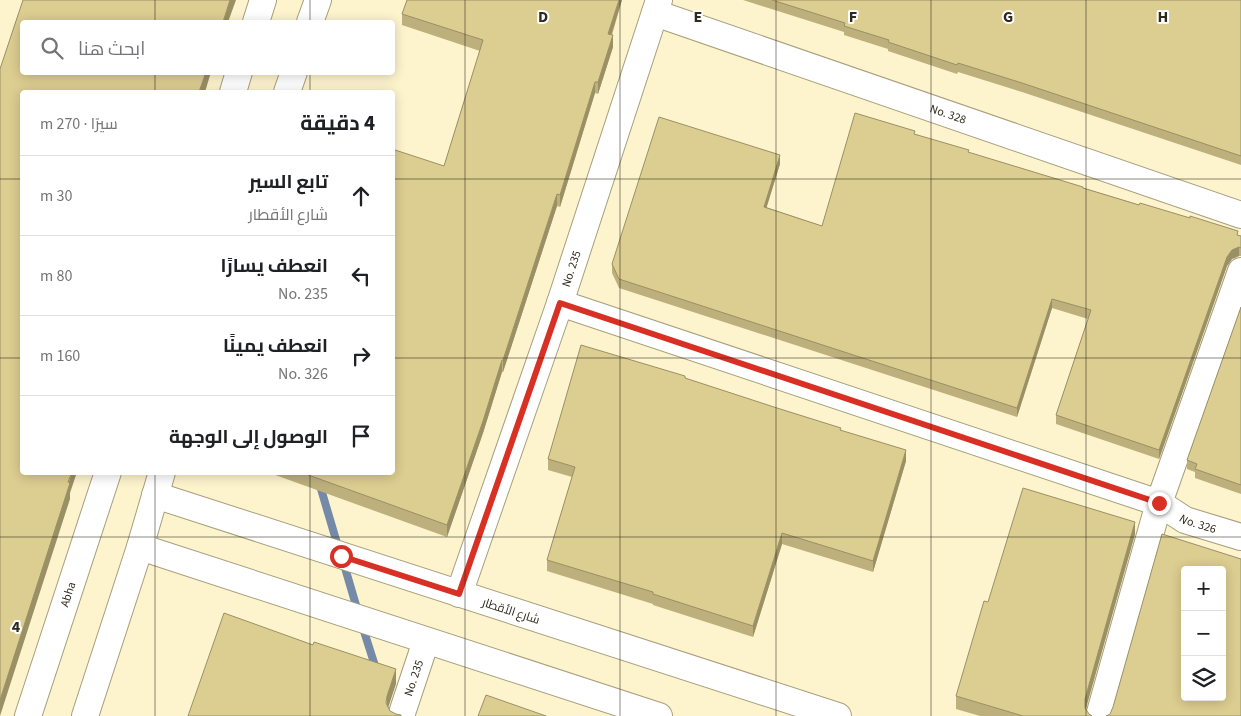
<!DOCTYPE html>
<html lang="ar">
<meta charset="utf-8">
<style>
:root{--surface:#fff;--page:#f2f2f2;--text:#202124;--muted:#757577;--line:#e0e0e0}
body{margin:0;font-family:"Source Sans 3",Cairo,sans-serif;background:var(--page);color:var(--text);direction:rtl}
.controls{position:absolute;right:15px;bottom:15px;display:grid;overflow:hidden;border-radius:5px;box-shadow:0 2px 12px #0003}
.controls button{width:45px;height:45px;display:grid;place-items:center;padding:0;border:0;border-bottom:1px solid var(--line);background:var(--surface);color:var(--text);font:25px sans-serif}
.stop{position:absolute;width:15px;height:15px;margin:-11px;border:4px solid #d93025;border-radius:50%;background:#fff}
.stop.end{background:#d93025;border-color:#fff;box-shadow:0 1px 5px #0008}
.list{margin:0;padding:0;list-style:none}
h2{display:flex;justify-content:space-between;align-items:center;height:65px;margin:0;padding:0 20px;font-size:21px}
h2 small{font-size:16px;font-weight:400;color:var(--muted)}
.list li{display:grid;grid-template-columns:32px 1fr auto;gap:15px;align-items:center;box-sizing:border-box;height:80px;padding:0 20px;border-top:1px solid var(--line)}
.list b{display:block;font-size:19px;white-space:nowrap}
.list p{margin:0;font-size:16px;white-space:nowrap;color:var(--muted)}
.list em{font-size:16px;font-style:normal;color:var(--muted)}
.icon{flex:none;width:28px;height:28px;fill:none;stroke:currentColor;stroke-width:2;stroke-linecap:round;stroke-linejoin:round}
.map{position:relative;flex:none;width:1241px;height:716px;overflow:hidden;direction:ltr}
.search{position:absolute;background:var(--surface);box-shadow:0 2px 12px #0003;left:20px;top:20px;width:375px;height:55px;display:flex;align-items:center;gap:12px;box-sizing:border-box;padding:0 18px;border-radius:5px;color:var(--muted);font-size:19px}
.panel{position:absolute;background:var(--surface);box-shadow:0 2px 12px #0003;left:20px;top:90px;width:375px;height:385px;border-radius:5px;direction:rtl}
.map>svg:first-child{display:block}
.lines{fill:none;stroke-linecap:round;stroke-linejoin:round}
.stream{stroke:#7589a8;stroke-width:8}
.minor-casing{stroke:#a79e7b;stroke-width:28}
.minor{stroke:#fff;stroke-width:26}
.wall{fill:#bdb07c}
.shaded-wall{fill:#9a9065}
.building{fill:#dccd90;stroke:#9a9065;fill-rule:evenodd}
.route{stroke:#d93025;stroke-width:6}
.grid{fill:none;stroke:#2e2a1c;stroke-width:1;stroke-opacity:0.55}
.labels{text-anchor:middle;stroke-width:4;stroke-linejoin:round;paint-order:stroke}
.street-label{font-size:12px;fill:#2e2a1c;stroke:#fff}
.grid-label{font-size:16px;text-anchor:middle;font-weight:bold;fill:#2e2a1c;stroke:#fff;stroke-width:4;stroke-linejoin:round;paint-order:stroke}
</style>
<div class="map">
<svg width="1241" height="716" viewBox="0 0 1241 716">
<rect width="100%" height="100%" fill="#fdf4ce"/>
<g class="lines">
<g class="stream">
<polyline points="316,472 339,550"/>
<polyline points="343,561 358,612"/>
<polyline points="362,625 376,669"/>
</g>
<g class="minor-casing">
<g id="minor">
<path id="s1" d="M655 13 1241 215"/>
<polyline points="256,22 263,0"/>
<polyline points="310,22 318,0"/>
<polyline points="233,92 239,72"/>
<polyline points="287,92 294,72"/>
<path id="s2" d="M560 303 1159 503 1185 520 1241 537"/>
<polyline points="155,495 838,716"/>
<polyline points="140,547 659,716"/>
<path id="s3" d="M459 594 560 303 659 0"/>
<path id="s4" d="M28 716 108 472"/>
<polyline points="85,716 140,547 162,472"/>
<path id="s5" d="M401 716 426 641"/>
<polyline points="1099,716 1159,503 1241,271"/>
</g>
</g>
<use href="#minor" class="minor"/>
</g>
<g class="wall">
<polygon points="407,0 622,0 612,35 613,47 598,94 595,93 560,207 557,206 503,372 502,372 483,433 447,537 267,472 392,472 444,166 480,51 402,25 402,14"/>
<polygon points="743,0 1241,0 1241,165 1022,92 958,72 957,74 888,51 888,49 844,35 844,32"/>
<polygon points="915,134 969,153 1241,236 1241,256 1239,256 1232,259 1227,266 1159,459 1056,424 1056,415 1088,319 1052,308 1017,417 619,288 612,273 612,264 780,164 766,207 822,226"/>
<polygon points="1241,307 1241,494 1195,478 1195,472 1187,469 1187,460"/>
<polygon points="685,379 841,430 906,461 873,572 782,544 753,637 653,605 653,604 547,571 547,560 572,477 548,470 548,459"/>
<polygon points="1135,534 1085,709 1089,714 1092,716 980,716 956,709 956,696 988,602"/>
</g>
<g class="shaded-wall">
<polygon points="230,0 236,0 228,22 223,22"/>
<polygon points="619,0 622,0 608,45 608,34"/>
<polygon points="613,35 613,47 598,94 598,82"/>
<polygon points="206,72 211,72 205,92 199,92"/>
<polygon points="595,82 595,93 560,207 560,195"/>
<polygon points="780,155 780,164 764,216 764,207"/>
<polygon points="557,194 557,206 503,372 503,360"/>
<polygon points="1239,247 1239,256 1232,259 1227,266 1159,459 1159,450 1227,257 1232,250"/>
<polygon points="1052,299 1052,308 1017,417 1017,408"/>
<polygon points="502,360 502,372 483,433 447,537 447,525"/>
<polygon points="906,450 906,461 873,572 873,561"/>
<polygon points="72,472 77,472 70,493 70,499 0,716 0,700"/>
<polygon points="1135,522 1135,534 1085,712 1085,699"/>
<polygon points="782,533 782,544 753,637 753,626"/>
<polygon points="396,669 396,684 387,711 386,716 387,696"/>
</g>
<g class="building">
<polygon points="23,0 230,0 223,22 22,22 22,72 206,72 199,92 22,92 22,472 72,472 68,482 70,483 0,700 0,69"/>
<polygon points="407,0 619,0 608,34 613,35 598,82 595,82 560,195 557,194 503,360 502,360 483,421 447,525 300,472 392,472 392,149 444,166 483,40 402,14"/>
<polygon points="772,0 1241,0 1241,156 1022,83 958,63 957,65 888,42 889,40 844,26 845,23"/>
<polygon points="855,113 915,131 914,134 969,150 968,152 1083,187 1083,188 1139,205 1140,203 1190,218 1190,216 1238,231 1237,235 1241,236 1241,248 1239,247 1232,250 1227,257 1159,450 1056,415 1091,310 1052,299 1017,408 619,279 612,264 659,117 780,155 764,207 822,226"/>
<polygon points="1241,307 1241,485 1195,469 1197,464 1187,460"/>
<polygon points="581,345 685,376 685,378 777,408 841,428 840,430 906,450 873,561 782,533 753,626 653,594 653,592 547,560 575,467 548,459"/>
<polygon points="1023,488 1135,522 1085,699 1085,708 1089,714 1092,716 1023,716 956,696 984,601 988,602"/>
<path d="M1162 534 1241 559V716H1106L1110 714 1113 707ZM1185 570H1222V697H1185Z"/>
<polygon points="224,613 313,645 314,642 396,669 387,696 386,703 390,711 396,714 401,715 401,716 188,716"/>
<polygon points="486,695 546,716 478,716"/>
</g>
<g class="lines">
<polyline class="route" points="341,556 459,594 560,303 1159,503"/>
</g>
<path class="grid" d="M155 0V22M310 0V22M465 0V716M620 0V716M776 0V716M931 0V716M1086 0V716M155 72V92M310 72V92M0 179H22M392 179H1241M0 358H22M392 358H1241M155 472V716M310 472V716M0 537H1241"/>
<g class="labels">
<g class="street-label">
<text dy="4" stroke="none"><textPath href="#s1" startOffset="310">No. 328</textPath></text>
<text dy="4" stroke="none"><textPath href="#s3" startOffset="344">No. 235</textPath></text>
<text dy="4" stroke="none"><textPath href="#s2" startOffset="676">No. 326</textPath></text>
<text dy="4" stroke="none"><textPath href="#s4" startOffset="128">Abha</textPath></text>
<text transform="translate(511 611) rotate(18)" y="4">شارع الأقطار</text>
<text dy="4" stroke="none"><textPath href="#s5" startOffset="40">No. 235</textPath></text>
</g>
</g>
<g class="grid-label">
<text x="543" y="22">D</text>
<text x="698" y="22">E</text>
<text x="853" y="22">F</text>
<text x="1008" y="22">G</text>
<text x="1163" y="22">H</text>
<text x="16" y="632">4</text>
</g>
</svg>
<div class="controls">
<button>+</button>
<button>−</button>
<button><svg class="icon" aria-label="layers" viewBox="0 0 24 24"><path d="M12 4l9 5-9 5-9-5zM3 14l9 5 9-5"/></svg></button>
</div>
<div class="stop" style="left:341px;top:556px"></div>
<div class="stop end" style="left:1159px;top:503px"></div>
<div class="search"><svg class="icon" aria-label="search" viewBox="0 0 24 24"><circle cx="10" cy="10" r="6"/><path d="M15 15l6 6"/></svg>ابحث هنا</div>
<section class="panel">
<h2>4 دقيقة<small>سيرًا · 270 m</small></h2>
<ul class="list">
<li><svg class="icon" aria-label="ahead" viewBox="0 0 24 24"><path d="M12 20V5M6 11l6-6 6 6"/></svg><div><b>تابع السير</b><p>شارع الأقطار</p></div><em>30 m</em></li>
<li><svg class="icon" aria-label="left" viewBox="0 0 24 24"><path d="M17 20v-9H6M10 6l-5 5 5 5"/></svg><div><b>انعطف يسارًا</b><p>No. 235</p></div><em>80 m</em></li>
<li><svg class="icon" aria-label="right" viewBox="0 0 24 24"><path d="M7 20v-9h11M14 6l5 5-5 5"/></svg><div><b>انعطف يمينًا</b><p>No. 326</p></div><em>160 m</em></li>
<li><svg class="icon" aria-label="arrive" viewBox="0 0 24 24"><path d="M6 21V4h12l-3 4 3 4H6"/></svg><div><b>الوصول إلى الوجهة</b></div></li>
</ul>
</section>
</div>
